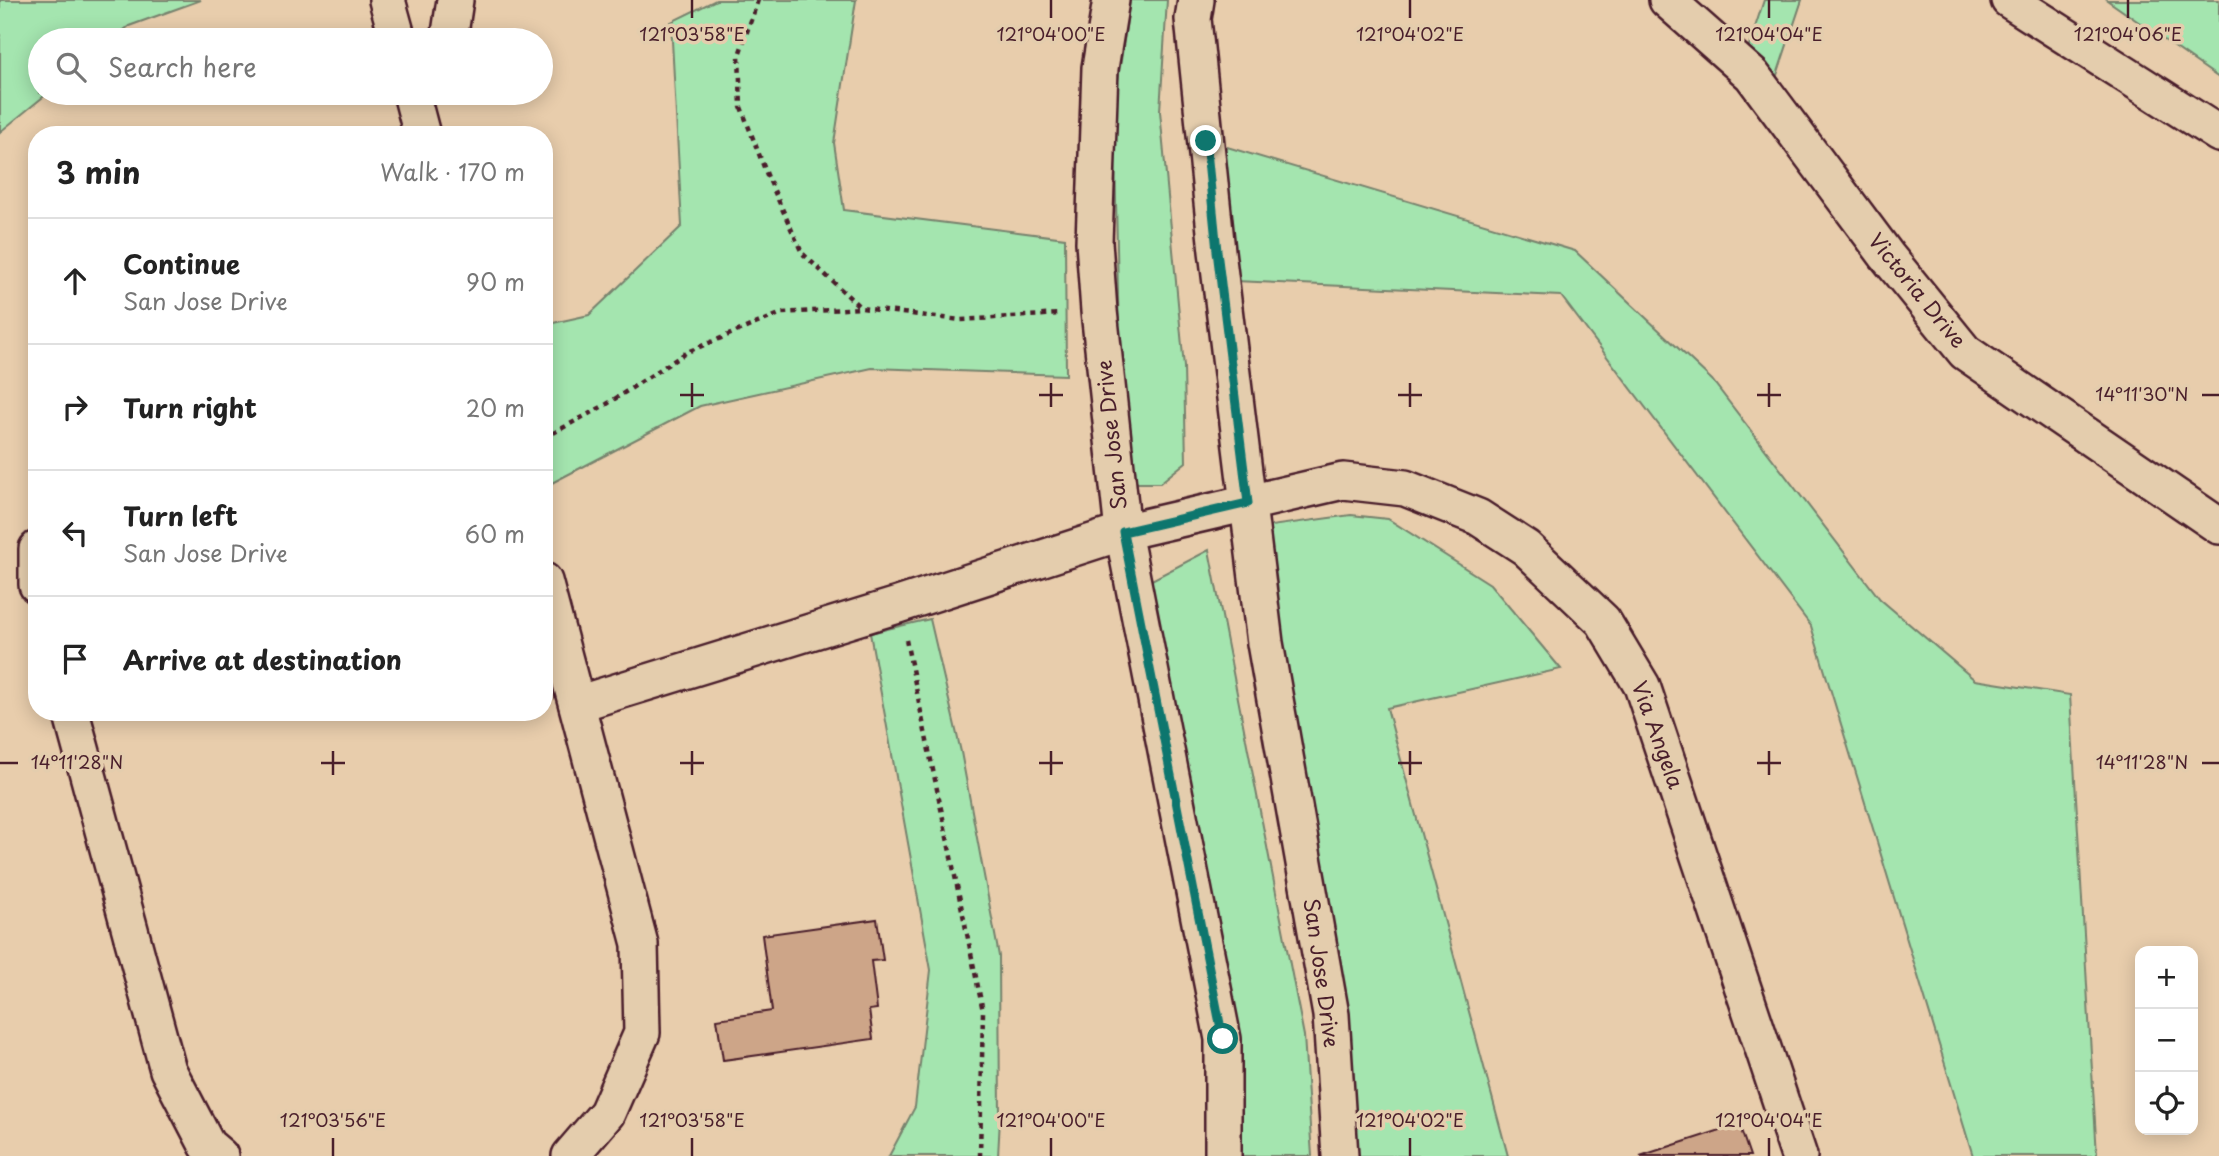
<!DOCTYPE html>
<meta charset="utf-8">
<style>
:root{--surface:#fff;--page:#f6f6f6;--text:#222;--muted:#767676;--line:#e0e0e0}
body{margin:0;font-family:"Playpen Sans",sans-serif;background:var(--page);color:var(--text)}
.controls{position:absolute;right:21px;bottom:21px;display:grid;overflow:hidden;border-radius:14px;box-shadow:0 4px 18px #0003}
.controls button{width:63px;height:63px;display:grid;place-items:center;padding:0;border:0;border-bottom:2px solid var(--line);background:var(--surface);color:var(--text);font:35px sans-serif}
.stop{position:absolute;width:21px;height:21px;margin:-16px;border:5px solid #0f766e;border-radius:50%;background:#fff}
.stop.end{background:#0f766e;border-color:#fff;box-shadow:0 2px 7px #0008}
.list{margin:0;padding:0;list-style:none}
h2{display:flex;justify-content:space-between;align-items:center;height:91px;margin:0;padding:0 28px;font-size:30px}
h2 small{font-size:23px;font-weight:400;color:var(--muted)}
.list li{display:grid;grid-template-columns:46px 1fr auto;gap:21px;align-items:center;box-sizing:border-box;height:126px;padding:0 28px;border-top:2px solid var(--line)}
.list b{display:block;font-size:26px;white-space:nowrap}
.list p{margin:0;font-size:23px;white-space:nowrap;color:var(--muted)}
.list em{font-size:23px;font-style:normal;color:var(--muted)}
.icon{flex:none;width:38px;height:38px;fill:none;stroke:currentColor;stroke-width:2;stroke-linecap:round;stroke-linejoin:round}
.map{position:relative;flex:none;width:2219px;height:1156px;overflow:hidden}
.search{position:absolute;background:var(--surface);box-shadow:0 4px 18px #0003;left:28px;top:28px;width:525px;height:77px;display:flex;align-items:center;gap:18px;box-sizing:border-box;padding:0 24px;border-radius:38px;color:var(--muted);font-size:26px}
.panel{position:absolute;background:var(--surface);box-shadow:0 4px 18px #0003;left:28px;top:126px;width:525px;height:595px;border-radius:28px}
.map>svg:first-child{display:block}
.green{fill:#a4e5af;stroke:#77826d;stroke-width:2}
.building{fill:#cda588;stroke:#4a1f2b;stroke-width:2}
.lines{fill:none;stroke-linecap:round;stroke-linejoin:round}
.minor-casing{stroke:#4a1f2b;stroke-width:40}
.path{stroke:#4a1f2b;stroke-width:4.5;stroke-dasharray:5 5;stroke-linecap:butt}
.minor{stroke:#e4cdad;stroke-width:35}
.route{stroke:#0f766e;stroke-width:9}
.ticks{fill:none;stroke:#4a1f2b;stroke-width:2.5}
.labels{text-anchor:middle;stroke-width:7;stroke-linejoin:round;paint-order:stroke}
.street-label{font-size:21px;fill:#4a1f2b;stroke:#e4cdad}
.ticks-label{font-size:18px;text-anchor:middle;fill:#4a1f2b;stroke:#e4cdad;stroke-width:7;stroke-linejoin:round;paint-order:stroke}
</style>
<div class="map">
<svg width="2219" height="1156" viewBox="0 0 2219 1156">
<rect width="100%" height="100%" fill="#e8cdac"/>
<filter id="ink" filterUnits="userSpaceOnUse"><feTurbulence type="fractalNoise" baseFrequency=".0143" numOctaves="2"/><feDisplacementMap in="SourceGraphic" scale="14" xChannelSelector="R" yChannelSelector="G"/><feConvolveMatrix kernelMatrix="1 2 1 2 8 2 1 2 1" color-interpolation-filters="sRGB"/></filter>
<g filter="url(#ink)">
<g class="green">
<polygon points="0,0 201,0 129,26 112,40 40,40 40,93 48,93 0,132"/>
<polygon points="716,0 856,0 834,143 844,210 1065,238 1066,375 872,368 700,406 544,487 544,325 589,315 682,226 671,22"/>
<polygon points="1130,0 1167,0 1160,111 1184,367 1186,462 1160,483 1122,483 1114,107"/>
<polygon points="1764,0 1802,0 1767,105 1740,73"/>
<polygon points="2107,0 2219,0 2219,78"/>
<polygon points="1217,144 1575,251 1712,380 1880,599 1975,680 2070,695 2097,1156 1973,1156 1811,626 1561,296 1235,281"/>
<polygon points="1351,515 1388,519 1490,584 1561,669 1387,708 1508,1156 1358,1156 1348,1017 1279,643 1263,527"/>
<polygon points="1209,550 1304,1036 1312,1156 1241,1156 1237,1029 1140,586"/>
<polygon points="930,619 961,752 999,956 1000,1119 998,1156 889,1156 915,1107 931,970 870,633"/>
</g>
<g class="building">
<polygon points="877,919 883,960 871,961 877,1009 869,1010 873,1039 723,1060 717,1019 772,1011 762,935"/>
<polygon points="1739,1124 1750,1156 1640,1156"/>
</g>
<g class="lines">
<g class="minor-casing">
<g id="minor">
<polyline points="387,0 398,40"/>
<polyline points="1111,0 1100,68 1094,242 1099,311 1123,532 1223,1039 1223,1156"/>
<polyline points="1196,0 1193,19 1217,251 1265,643 1331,1015 1340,1156"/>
<polyline points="1667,0 1752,75 1887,256 1965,352 2219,526"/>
<polyline points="2009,0 2219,134"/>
<polyline points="449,40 455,0"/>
<polyline points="411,93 422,135"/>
<polyline points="37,549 37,585"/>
<polyline points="544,581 640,944 642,1033 607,1113 570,1156"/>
<polyline points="577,704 898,605 1123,532 1343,481 1405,488 1478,517 1526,548 1603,621 1642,686 1799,1156"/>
<polyline points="71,712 168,1070 207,1145 220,1156"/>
</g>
</g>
<g class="path">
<polyline points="758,0 739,55 741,107 767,175 802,253 860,307"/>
<polyline points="544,438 607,404 687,352 782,313 861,308 961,320 1060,314"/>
<polyline points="906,640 983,1011 980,1156"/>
</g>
<use href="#minor" class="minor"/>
</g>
</g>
<g class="lines" filter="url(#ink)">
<polyline class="route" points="1206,141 1217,251 1248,503 1123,532 1223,1039"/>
</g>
<path class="ticks" d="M692 0V18M1051 0V18M1410 0V18M1769 0V18M2128 0V18M692 383V407M1051 383V407M1410 383V407M1769 383V407M680 395H704M1039 395H1063M1398 395H1422M1757 395H1781M2202 395H2219M333 751V775M692 751V775M1051 751V775M1410 751V775M1769 751V775M0 763H18M321 763H345M680 763H704M1039 763H1063M1398 763H1422M1757 763H1781M2202 763H2219M333 1138V1156M692 1138V1156M1051 1138V1156M1410 1138V1156M1769 1138V1156"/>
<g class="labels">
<g class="street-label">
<text transform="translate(1917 291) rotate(51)" y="7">Victoria Drive</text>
<text transform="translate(1112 435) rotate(-96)" y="7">San Jose Drive</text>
<text transform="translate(1657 735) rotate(70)" y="7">Via Angela</text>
<text transform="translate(1321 973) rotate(82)" y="7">San Jose Drive</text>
</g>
</g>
<g class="ticks-label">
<text x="692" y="41">121°03'58"E</text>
<text x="1051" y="41">121°04'00"E</text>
<text x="1410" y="41">121°04'02"E</text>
<text x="1769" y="41">121°04'04"E</text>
<text x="2128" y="41">121°04'06"E</text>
<text x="2142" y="401">14°11'30"N</text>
<text x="77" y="769">14°11'28"N</text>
<text x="2142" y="769">14°11'28"N</text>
<text x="333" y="1127">121°03'56"E</text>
<text x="692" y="1127">121°03'58"E</text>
<text x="1051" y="1127">121°04'00"E</text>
<text x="1410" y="1127">121°04'02"E</text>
<text x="1769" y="1127">121°04'04"E</text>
</g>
</svg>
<div class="controls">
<button>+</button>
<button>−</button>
<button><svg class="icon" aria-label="locate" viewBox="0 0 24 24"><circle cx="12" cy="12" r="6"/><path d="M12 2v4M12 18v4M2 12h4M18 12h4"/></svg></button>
</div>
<div class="stop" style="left:1223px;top:1039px"></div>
<div class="stop end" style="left:1206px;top:141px"></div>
<div class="search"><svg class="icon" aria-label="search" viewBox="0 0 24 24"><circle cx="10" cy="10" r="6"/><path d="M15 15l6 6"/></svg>Search here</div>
<section class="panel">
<h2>3 min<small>Walk · 170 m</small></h2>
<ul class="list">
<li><svg class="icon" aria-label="ahead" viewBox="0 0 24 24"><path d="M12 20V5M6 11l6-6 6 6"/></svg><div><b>Continue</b><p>San Jose Drive</p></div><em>90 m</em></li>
<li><svg class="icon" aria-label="right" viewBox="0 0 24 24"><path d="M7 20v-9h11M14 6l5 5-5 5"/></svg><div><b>Turn right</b></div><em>20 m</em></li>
<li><svg class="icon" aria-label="left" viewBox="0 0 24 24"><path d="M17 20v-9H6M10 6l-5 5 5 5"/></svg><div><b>Turn left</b><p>San Jose Drive</p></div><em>60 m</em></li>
<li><svg class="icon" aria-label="arrive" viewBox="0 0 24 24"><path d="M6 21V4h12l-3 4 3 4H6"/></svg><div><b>Arrive at destination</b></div></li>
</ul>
</section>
</div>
